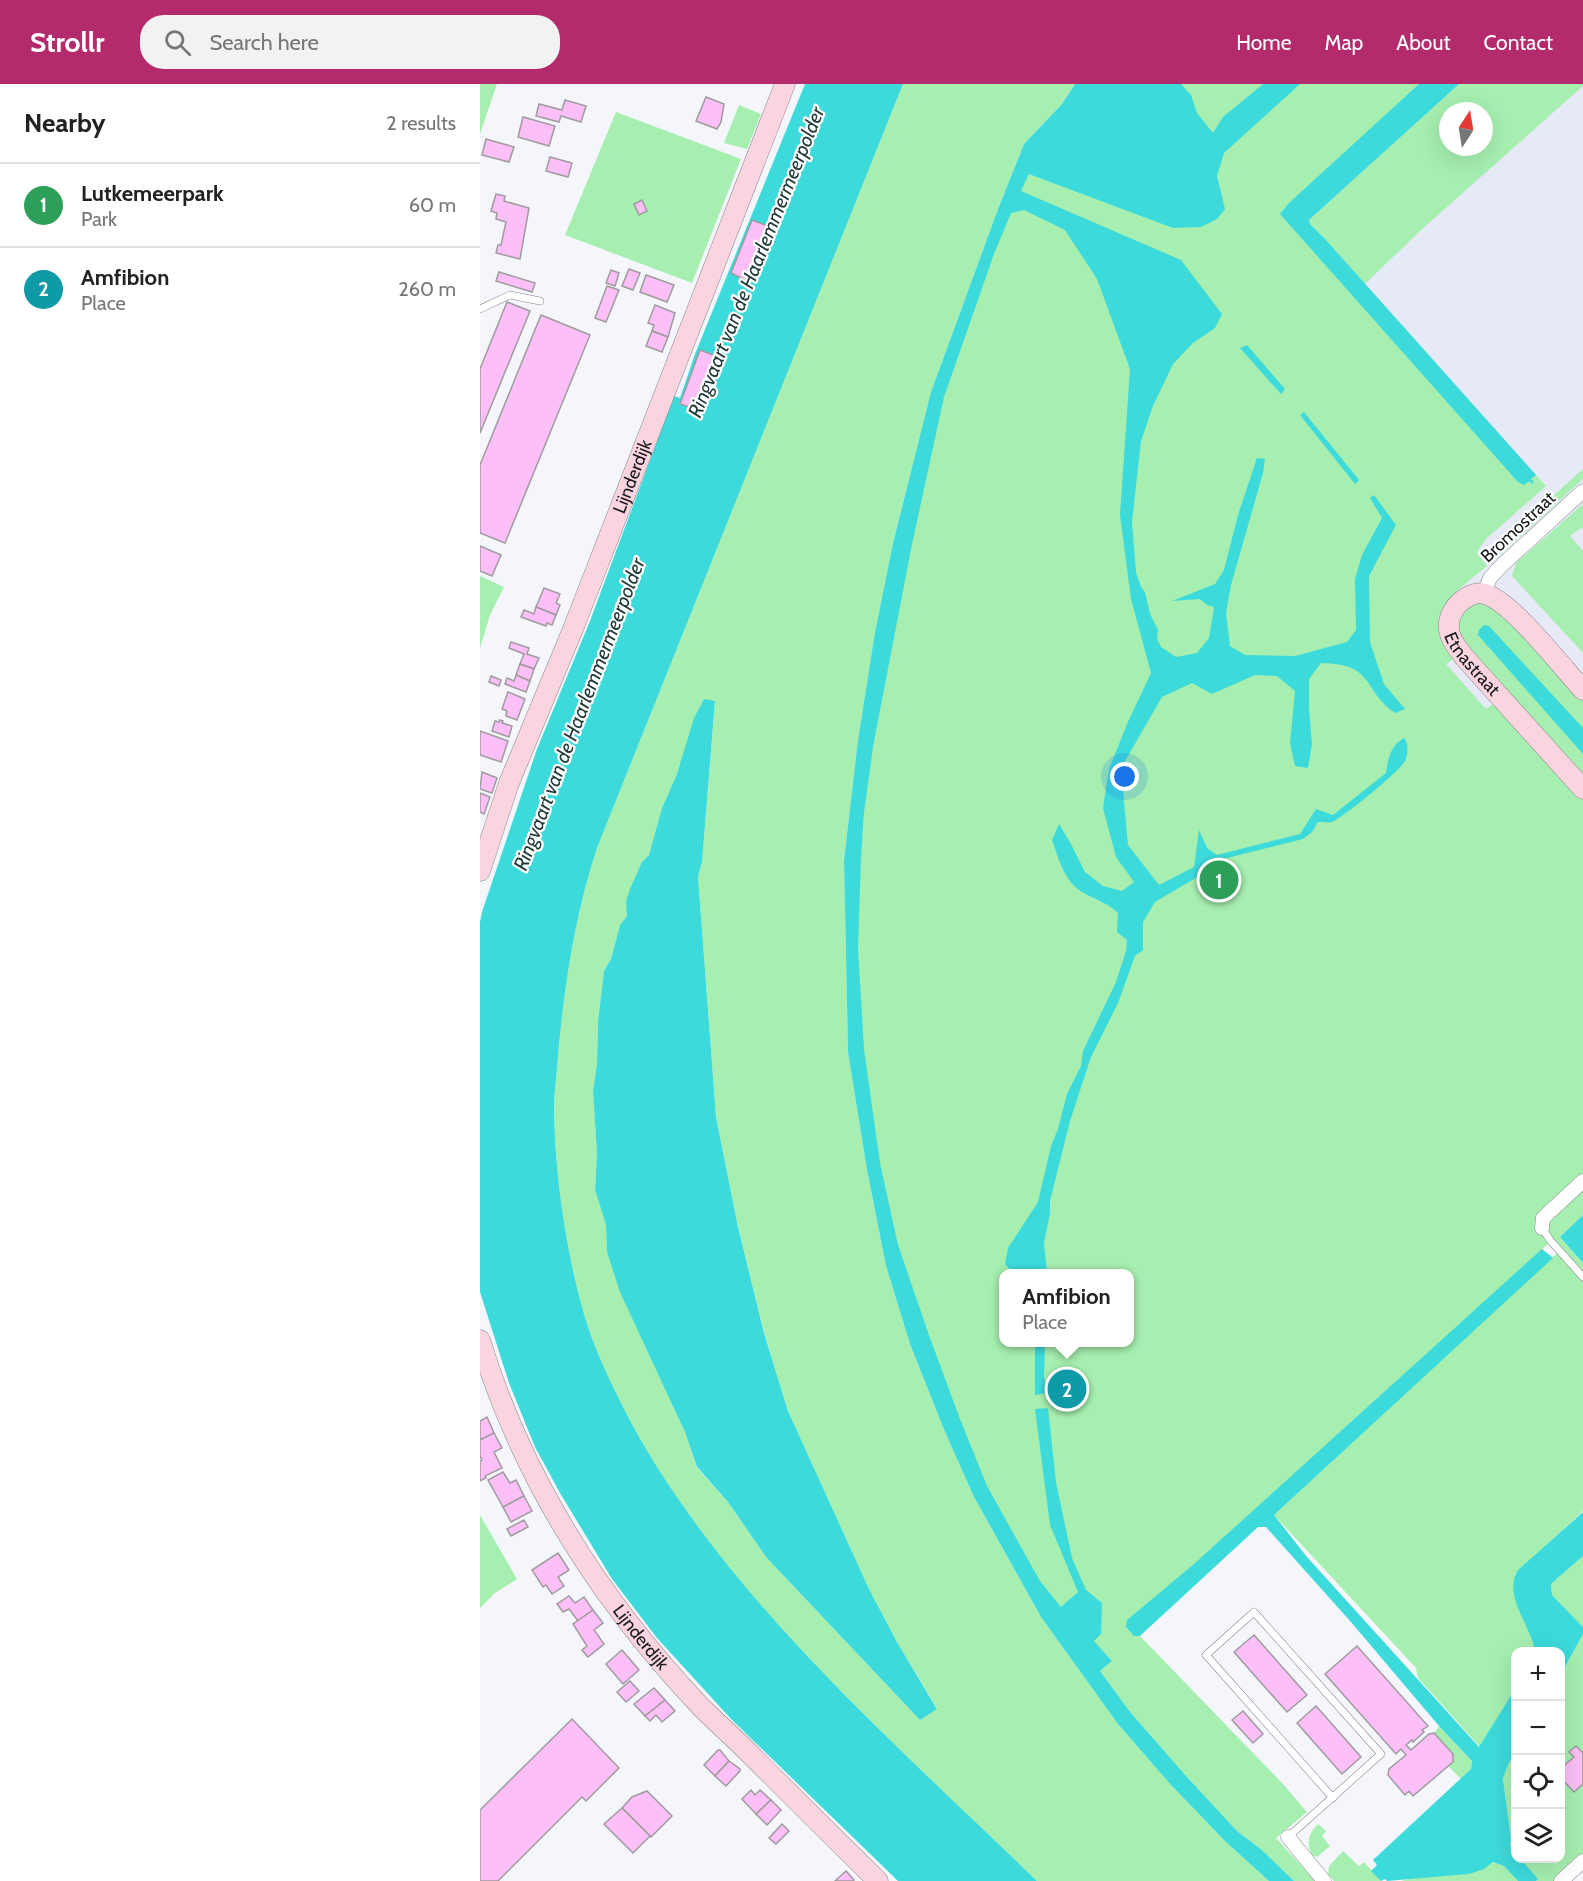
<!DOCTYPE html>
<meta charset="utf-8">
<style>
:root{--surface:#fff;--page:#f2f2f2;--text:#222;--muted:#767676;--line:#e0e0e0;--accent:#b32b6d}
body{margin:0;font-family:Cabin,sans-serif;background:var(--page);color:var(--text)}
.controls{position:absolute;right:18px;bottom:18px;display:grid;overflow:hidden;border-radius:12px;box-shadow:0 6px 24px #0002}
.controls button{width:54px;height:54px;display:grid;place-items:center;padding:0;border:0;border-bottom:2px solid var(--line);background:var(--surface);color:var(--text);font:30px sans-serif}
.compass{position:absolute;left:959px;top:18px;width:54px;height:54px;border-radius:50%;background:var(--surface);box-shadow:0 6px 24px #0002;rotate:12deg}
.you{position:absolute;left:645px;top:693px;width:21px;height:21px;margin:-15px;border:4px solid #fff;border-radius:50%;background:#1a73e8;box-shadow:0 0 0 9px #1a73e833}
.badge{display:grid;place-items:center;width:39px;height:39px;border-radius:50%;background:var(--accent);color:#fff;font-size:20px;font-weight:700}
.pin{position:absolute;translate:-50% -50%;border:3px solid #fff;box-shadow:0 2px 6px #0006}
.popup{position:absolute;left:519px;top:1185px;width:135px;height:78px;box-sizing:border-box;display:grid;place-content:center;border-radius:12px;background:var(--surface);filter:drop-shadow(0 2px 4px #0005);font-size:20px;white-space:nowrap;color:var(--muted)}
.popup b{font-size:22px;color:var(--text)}
.popup::after{content:'';position:absolute;left:50%;top:100%;margin-left:-12px;border:12px solid transparent;border-top-color:var(--surface)}
.list{margin:0;padding:0;list-style:none}
h2{display:flex;justify-content:space-between;align-items:center;height:78px;margin:0;padding:0 24px;font-size:26px}
h2 small{font-size:20px;font-weight:400;color:var(--muted)}
.list li{display:grid;grid-template-columns:39px 1fr auto;gap:18px;align-items:center;box-sizing:border-box;height:84px;padding:0 24px;border-top:2px solid var(--line)}
.list b{display:block;font-size:22px;white-space:nowrap}
.list p{margin:0;font-size:20px;white-space:nowrap;color:var(--muted)}
.list em{font-size:20px;font-style:normal;color:var(--muted)}
.icon{flex:none;width:33px;height:33px;fill:none;stroke:currentColor;stroke-width:2;stroke-linecap:round;stroke-linejoin:round}
.map{position:relative;flex:none;width:1103px;height:1797px;overflow:hidden}
header{display:flex;align-items:center;gap:36px;box-sizing:border-box;height:84px;padding:0 30px;background:var(--accent);color:#fff}
header strong{font-size:28px}
nav{display:flex;gap:33px;margin-inline-start:auto;font-size:21px}
.search{width:420px;height:54px;background:var(--page);display:flex;align-items:center;gap:15px;box-sizing:border-box;padding:0 21px;border-radius:24px;color:var(--muted);font-size:22px}
main{display:flex}
aside{flex:1;background:var(--surface)}
.map>svg:first-child{display:block}
.built{fill:#e5eaf6;fill-rule:evenodd}
.green{fill:#a6efb0;fill-rule:evenodd}
.water{fill:#3ddadb}
.building{fill:#fcbff7;stroke:#9f9b9f;stroke-width:1.5}
.lines{fill:none;stroke-linecap:round;stroke-linejoin:round}
.lane-casing{stroke:#83858a;stroke-width:8}
.street-casing{stroke:#83858a;stroke-width:15}
.secondary-casing{stroke:#83858a;stroke-width:21}
.lane{stroke:#fff;stroke-width:7}
.street{stroke:#fff;stroke-width:14}
.secondary{stroke:#fad5e0;stroke-width:20}
.labels{text-anchor:middle;stroke-width:4.5;stroke-linejoin:round;paint-order:stroke}
.street-label{font-size:18px;fill:#17181a;stroke:#fff}
.water-label{font-size:20px;font-style:italic;fill:#203939;stroke:#fff}
</style>
<header>
<strong>Strollr</strong>
<div class="search"><svg class="icon" aria-label="search" viewBox="0 0 24 24"><circle cx="10" cy="10" r="6"/><path d="M15 15l6 6"/></svg>Search here</div>
<nav><a>Home</a><a>Map</a><a>About</a><a>Contact</a></nav>
</header>
<main>
<aside>
<h2>Nearby<small>2 results</small></h2>
<ul class="list">
<li><span class="badge" style="background:#2e9e5b">1</span><div><b>Lutkemeerpark</b><p>Park</p></div><em>60 m</em></li>
<li><span class="badge" style="background:#0f9aa8">2</span><div><b>Amfibion</b><p>Place</p></div><em>260 m</em></li>
</ul>
</aside>
<div class="map">
<svg width="1103" height="1797" viewBox="0 0 1103 1797">
<rect width="100%" height="100%" fill="#f4f6fb"/>
<path class="built" d="M954 0H1103V714L1002 629 963 580 814 127ZM968 27H1004V63H968Z"/>
<g class="green">
<polygon points="0,0 17,0 0,50"/>
<path d="M423 0H595L582 20 544 60 518 125 451 308 413 459 395 548 378 656 364 776 368 968 387 1086 406 1182 430 1260 463 1343 493 1411 561 1533 638 1640 691 1701 746 1758 789 1797H557C411 1655 238 1507 144 1325 129 1295 113 1262 104 1230 86 1168 75 1091 74 1026 74 1008 77 990 78 972 84 902 95 831 117 764ZM235 618 222 778 218 792 236 1033 258 1143 284 1248 308 1327 389 1505 417 1558 457 1624 440 1636 286 1473 248 1418 217 1384 205 1348 127 1168 126 1141 115 1106 117 1070 113 1007 117 980 118 937 124 887 131 875 140 841 147 832 162 778 169 771 173 760 182 724 197 690Z"/>
<path d="M601 0H954L815 126 1049 397 1056 391 1066 402 1006 455 997 468 1007 482C993 494 957 518 960 539 961 550 971 564 975 574L966 580 1006 625 1017 617 1103 711V1092L1057 1133 1056 1142 1069 1159 778 1430 654 1552H660L803 1700 827 1728 796 1754 835 1797H814L782 1766 757 1747 707 1693 651 1629 620 1587 632 1577 620 1564 562 1516 497 1399 407 1152 379 977 375 849 391 637 464 292 531 114ZM524 1190H650V1258H524Z"/>
<path d="M979 0H1103V2L940 147 885 200 846 156 830 140 829 136ZM968 27H1004V63H968Z"/>
<polygon points="259,21 281,30 267,65 244,59"/>
<polygon points="136,28 261,75 212,199 85,151"/>
<polygon points="1103,385 1103,395 1021,470 1016,463"/>
<polygon points="1103,420 1103,445 1101,444 1090,452 1103,467 1103,569 1032,492 1036,479"/>
<polygon points="0,492 24,503 10,531 0,564"/>
<polygon points="1012,518 1103,612 1103,697 985,567 977,538 980,531 994,519"/>
<path d="M1103 1102V1131L1080 1153 1103 1179V1188L1069 1150C1064 1130 1090 1115 1103 1102Z"/>
<polygon points="1077,1169 1103,1197 1103,1427 1035,1490 1054,1562 1052,1567 1036,1568 1035,1605 1000,1663 938,1594 936,1584 794,1431"/>
<polygon points="0,1431 37,1495 15,1509 0,1524"/>
<polygon points="1103,1472 1103,1543 1072,1511 1071,1500"/>
<polygon points="1103,1550 1103,1774 1077,1797 1056,1797 1058,1795 1041,1775 1080,1774 1081,1590"/>
<polygon points="959,1642 992,1677 991,1685 981,1695 947,1660"/>
<polygon points="1035,1668 1035,1768 1030,1761 1031,1755 1023,1695 1027,1683"/>
<path d="M838 1740 846 1747 842 1752 850 1762 837 1773 832 1771C826 1759 828 1750 838 1740Z"/>
<polygon points="863,1767 879,1782 884,1778 901,1797 854,1797 848,1790 849,1782"/>
<path d="M1013 1778 1024 1782 1038 1797H921C950 1788 987 1797 1013 1778Z"/>
</g>
<g class="water">
<path d="M325 0H423L117 764C95 831 84 902 78 972 77 990 74 1008 74 1026 75 1091 86 1168 104 1230 113 1262 129 1295 144 1325 238 1507 411 1655 557 1797H418L251 1635 177 1554 132 1495 80 1409 55 1363 29 1299 0 1208V838L2 828 57 665 110 537 194 312 200 314 215 270Z"/>
<path d="M595 0H701L711 11 717 29 733 49 743 33 783 0H820L744 69 737 92 745 125 737 135 721 143 693 144 549 90 541 107 701 176 742 230 735 244 713 259 693 280 673 322 661 357 652 438 656 488 661 503 665 508 670 530 678 546 677 554 681 563 696 573 717 569 729 554 734 523 727 521 720 515 692 517 735 500 744 486 758 431 777 374 785 375 783 389 751 501 746 529 750 562 765 571 815 572 867 558 876 546 875 495 882 471 902 434 890 414 894 411 916 441 889 492 890 558 904 600 925 625 915 629C881 605 896 580 841 579L829 595V625L832 660 828 684 815 682 810 659 815 607 797 592 775 591 732 610 712 599 682 613 641 684 648 761 679 801 714 783 719 746 727 764 737 771 820 750 836 725 853 731 906 689C908 675 910 662 924 654 929 660 928 669 925 677 919 688 864 733 852 738 848 739 842 738 838 738L832 748 823 755 743 775 736 782 675 818 663 838V866L655 872 638 919 611 973 590 1037 570 1117V1130L564 1158 567 1189H533L525 1180 528 1164 558 1118 571 1062 578 1045 587 1010 601 982 603 967 636 898 646 867 647 856 637 848 638 829C628 819 614 815 602 808 584 797 578 773 572 756L579 740 591 760 605 788 623 802 642 807 654 798 636 773 623 724 629 685 647 640 671 589 651 515 640 431 650 285 617 195 585 146 544 126 531 129 514 170 464 313 431 465 393 663 384 729 381 774 378 865 384 965 400 1079 418 1161 450 1254 480 1335 507 1402 560 1497 581 1523 598 1508 570 1441 555 1325 568 1324 576 1398 592 1474 606 1506 622 1519 621 1550 614 1557 632 1577 620 1587 651 1629 707 1693 757 1747 782 1766 814 1797H789L746 1758 691 1701 638 1640 561 1533 493 1411 463 1343 430 1260 406 1182 387 1086 368 968 364 776 378 656 395 548 413 459 451 308 518 125 544 60 582 20Z"/>
<polygon points="939,0 979,0 829,136 830,140 846,156 1056,391 1051,395 1054,398 1052,400 1049,397 1044,401 1038,398 800,130 809,119"/>
<polygon points="767,261 805,305 801,310 760,264"/>
<polygon points="824,328 879,396 875,400 820,331"/>
<polygon points="1004,541 1009,542 1103,644 1103,670 998,551 999,546"/>
<polygon points="224,615 235,617 222,778 218,792 236,1033 258,1143 284,1249 308,1327 389,1505 417,1558 457,1625 440,1636 286,1473 248,1418 217,1383 205,1348 140,1208 127,1168 126,1141 115,1106 117,1070 113,1007 117,980 118,937 124,887 131,875 140,841 147,832 146,817 150,805 162,778 169,771 182,724 197,690 214,634"/>
<polygon points="1103,1131 1103,1179 1080,1153"/>
<polygon points="1062,1165 1073,1174 794,1431 827,1473 999,1663 1035,1605 1035,1668 1027,1683 1023,1695 1031,1755 1030,1761 1035,1768 1036,1774 1041,1775 1058,1795 1056,1797 1038,1797 1024,1782 1013,1778 1004,1785 989,1790 907,1797 905,1795 901,1797 891,1787 897,1781 893,1776 991,1685 992,1677 959,1642 871,1538 786,1443 778,1443 660,1552 654,1552 646,1543 647,1536 714,1480"/>
<polygon points="555,1259 565,1259 564,1293 567,1309 555,1311"/>
<path d="M1103 1428V1472L1071 1500 1072 1511 1103 1543V1550L1081 1590 1080 1568 1052 1567 1054 1562C1048 1539 1023 1509 1038 1486Z"/>
</g>
<g class="building">
<polygon points="226,13 244,20 241,38 237,45 216,37"/>
<polygon points="85,16 106,22 101,38 81,32 79,38 56,32 59,20 82,26"/>
<polygon points="43,33 75,42 69,62 38,53"/>
<polygon points="6,55 34,63 29,78 2,71"/>
<polygon points="70,73 92,79 88,93 66,87"/>
<polygon points="16,110 25,112 24,117 49,124 40,175 16,169 18,161 21,161 26,138 16,135 17,129 11,127"/>
<polygon points="162,116 167,127 159,131 154,120"/>
<polygon points="272,136 288,142 267,197 251,189"/>
<polygon points="149,185 160,189 153,206 142,202"/>
<polygon points="131,186 139,189 135,202 126,199"/>
<polygon points="19,188 55,199 52,208 16,197"/>
<polygon points="166,191 194,201 187,218 160,208"/>
<polygon points="127,202 139,206 126,238 115,234"/>
<polygon points="27,218 50,227 0,349 0,285"/>
<polygon points="175,221 195,229 188,253 172,247 174,241 168,239"/>
<polygon points="61,231 110,251 25,459 0,449 0,381"/>
<polygon points="172,247 188,253 182,268 166,262"/>
<polygon points="220,266 239,273 219,326 200,320"/>
<polygon points="0,462 21,471 12,492 0,487"/>
<polygon points="64,504 80,510 76,519 80,521 76,531 56,523"/>
<polygon points="56,523 76,531 72,541 67,539 66,542 41,533 44,526 54,530"/>
<polygon points="31,558 49,564 47,570 59,574 54,585 40,580 44,570 29,564"/>
<polygon points="40,580 54,585 50,597 36,591"/>
<polygon points="36,591 50,597 46,608 25,600 27,594 34,597"/>
<polygon points="11,592 21,596 19,602 9,598"/>
<polygon points="28,608 45,615 37,636 26,632 27,627 22,625"/>
<polygon points="20,636 23,637 22,639 32,642 29,653 12,647 15,637 19,638"/>
<polygon points="0,647 28,657 21,678 0,671"/>
<polygon points="2,688 17,694 12,709 0,705"/>
<polygon points="0,709 10,713 4,730 0,728"/>
<polygon points="7,1333 14,1349 0,1356 0,1337"/>
<polygon points="14,1349 22,1364 14,1368 22,1384 5,1392 6,1394 0,1397 0,1377 2,1376 0,1372 0,1356"/>
<polygon points="23,1388 30,1399 36,1396 44,1412 23,1423 8,1396"/>
<polygon points="44,1412 52,1427 31,1438 23,1423"/>
<polygon points="44,1436 48,1443 31,1452 27,1445"/>
<polygon points="78,1469 89,1486 78,1493 84,1502 72,1510 66,1501 63,1503 52,1486"/>
<polygon points="89,1512 95,1519 104,1513 113,1526 98,1537 89,1525 83,1528 77,1520"/>
<polygon points="113,1526 123,1539 114,1546 124,1560 108,1573 102,1566 107,1562 93,1540"/>
<polygon points="774,1551 827,1611 807,1628 754,1568"/>
<polygon points="877,1562 948,1642 942,1646 944,1648 933,1658 932,1656 926,1661 931,1666 949,1650 954,1649 973,1670 973,1678 933,1712 929,1707 925,1711 908,1691 909,1685 926,1671 921,1665 916,1670 845,1590"/>
<polygon points="142,1566 159,1586 143,1600 126,1580"/>
<polygon points="150,1597 159,1607 146,1618 137,1608"/>
<polygon points="174,1604 185,1616 165,1632 154,1620"/>
<polygon points="185,1616 195,1627 182,1638 176,1631 170,1637 165,1632"/>
<polygon points="836,1622 881,1673 862,1690 817,1639"/>
<polygon points="763,1627 783,1650 773,1659 752,1636"/>
<polygon points="92,1635 139,1684 106,1717 102,1713 18,1797 0,1797 0,1726"/>
<polygon points="1096,1662 1103,1669 1103,1700 1094,1708 1080,1693 1080,1685 1094,1673 1089,1668"/>
<polygon points="238,1666 240,1666 249,1677 235,1692 224,1681"/>
<polygon points="249,1677 260,1685 260,1687 246,1702 235,1692"/>
<polygon points="271,1706 275,1711 280,1706 291,1716 276,1730 262,1715"/>
<polygon points="167,1707 192,1732 171,1753 142,1724 152,1713"/>
<polygon points="291,1716 301,1726 287,1741 276,1730"/>
<polygon points="142,1724 170,1752 153,1769 124,1740"/>
<polygon points="302,1740 309,1747 296,1760 289,1754"/>
<polygon points="366,1787 374,1796 373,1797 355,1797"/>
</g>
<g class="lines">
<g class="lane-casing">
<g id="lane">
<polyline points="0,225 30,211 60,217"/>
<polyline points="1062,1144 1070,1156 1103,1193"/>
<polyline points="808,1753 901,1670 774,1528 726,1571 853,1714"/>
</g>
</g>
<g class="street-casing">
<g id="street">
<polyline points="1004,509 1010,494 1022,481 1103,407"/>
<polyline points="1062,1144 1063,1134 1103,1097"/>
<polyline points="808,1753 844,1797"/>
<polyline points="1081,1797 1103,1777"/>
</g>
</g>
<g class="secondary-casing">
<g id="secondary">
<path id="s1" d="M1103 606C1084 585 1030 516 1005 510 993 506 977 518 972 529 963 547 974 560 985 574L1103 705"/>
<path id="s2" d="M0 787 29 699 93 545 305 0"/>
<path id="s3" d="M0 1256C42 1394 121 1517 220 1622 236 1638 253 1653 269 1669 312 1712 355 1755 398 1797"/>
</g>
</g>
<use href="#lane" class="lane"/>
<use href="#street" class="street"/>
<use href="#secondary" class="secondary"/>
</g>
<g class="labels">
<g class="street-label">
<text dy="6" stroke="none"><textPath href="#s2" startOffset="423">Lijnderdijk</textPath></text>
<text transform="translate(1038 443) rotate(-43)" y="6">Bromostraat</text>
<text dy="6" stroke="none"><textPath href="#s1" startOffset="238">Etnastraat</textPath></text>
<text dy="6" stroke="none"><textPath href="#s3" startOffset="340">Lijnderdijk</textPath></text>
</g>
<g class="water-label">
<text transform="translate(276 178) rotate(-68)" y="7">Ringvaart van de Haarlemmermeerpolder</text>
<text transform="translate(99 630) rotate(-69)" y="7">Ringvaart van de Haarlemmermeerpolder</text>
</g>
</g>
</svg>
<div class="controls">
<button>+</button>
<button>−</button>
<button><svg class="icon" aria-label="locate" viewBox="0 0 24 24"><circle cx="12" cy="12" r="6"/><path d="M12 2v4M12 18v4M2 12h4M18 12h4"/></svg></button>
<button><svg class="icon" aria-label="layers" viewBox="0 0 24 24"><path d="M12 4l9 5-9 5-9-5zM3 14l9 5 9-5"/></svg></button>
</div>
<svg class="compass" viewBox="-18 -18 36 36"><path d="M0-13l5 13h-10z" fill="#e53935"/><path d="M0 13l5-13h-10z" fill="#767676"/></svg>
<div class="you"></div>
<div class="pin badge" style="left:739px;top:796px;background:#2e9e5b">1</div>
<div class="pin badge" style="left:587px;top:1305px;background:#0f9aa8">2</div>
<div class="popup"><b>Amfibion</b>Place</div>
</div>
</main>
